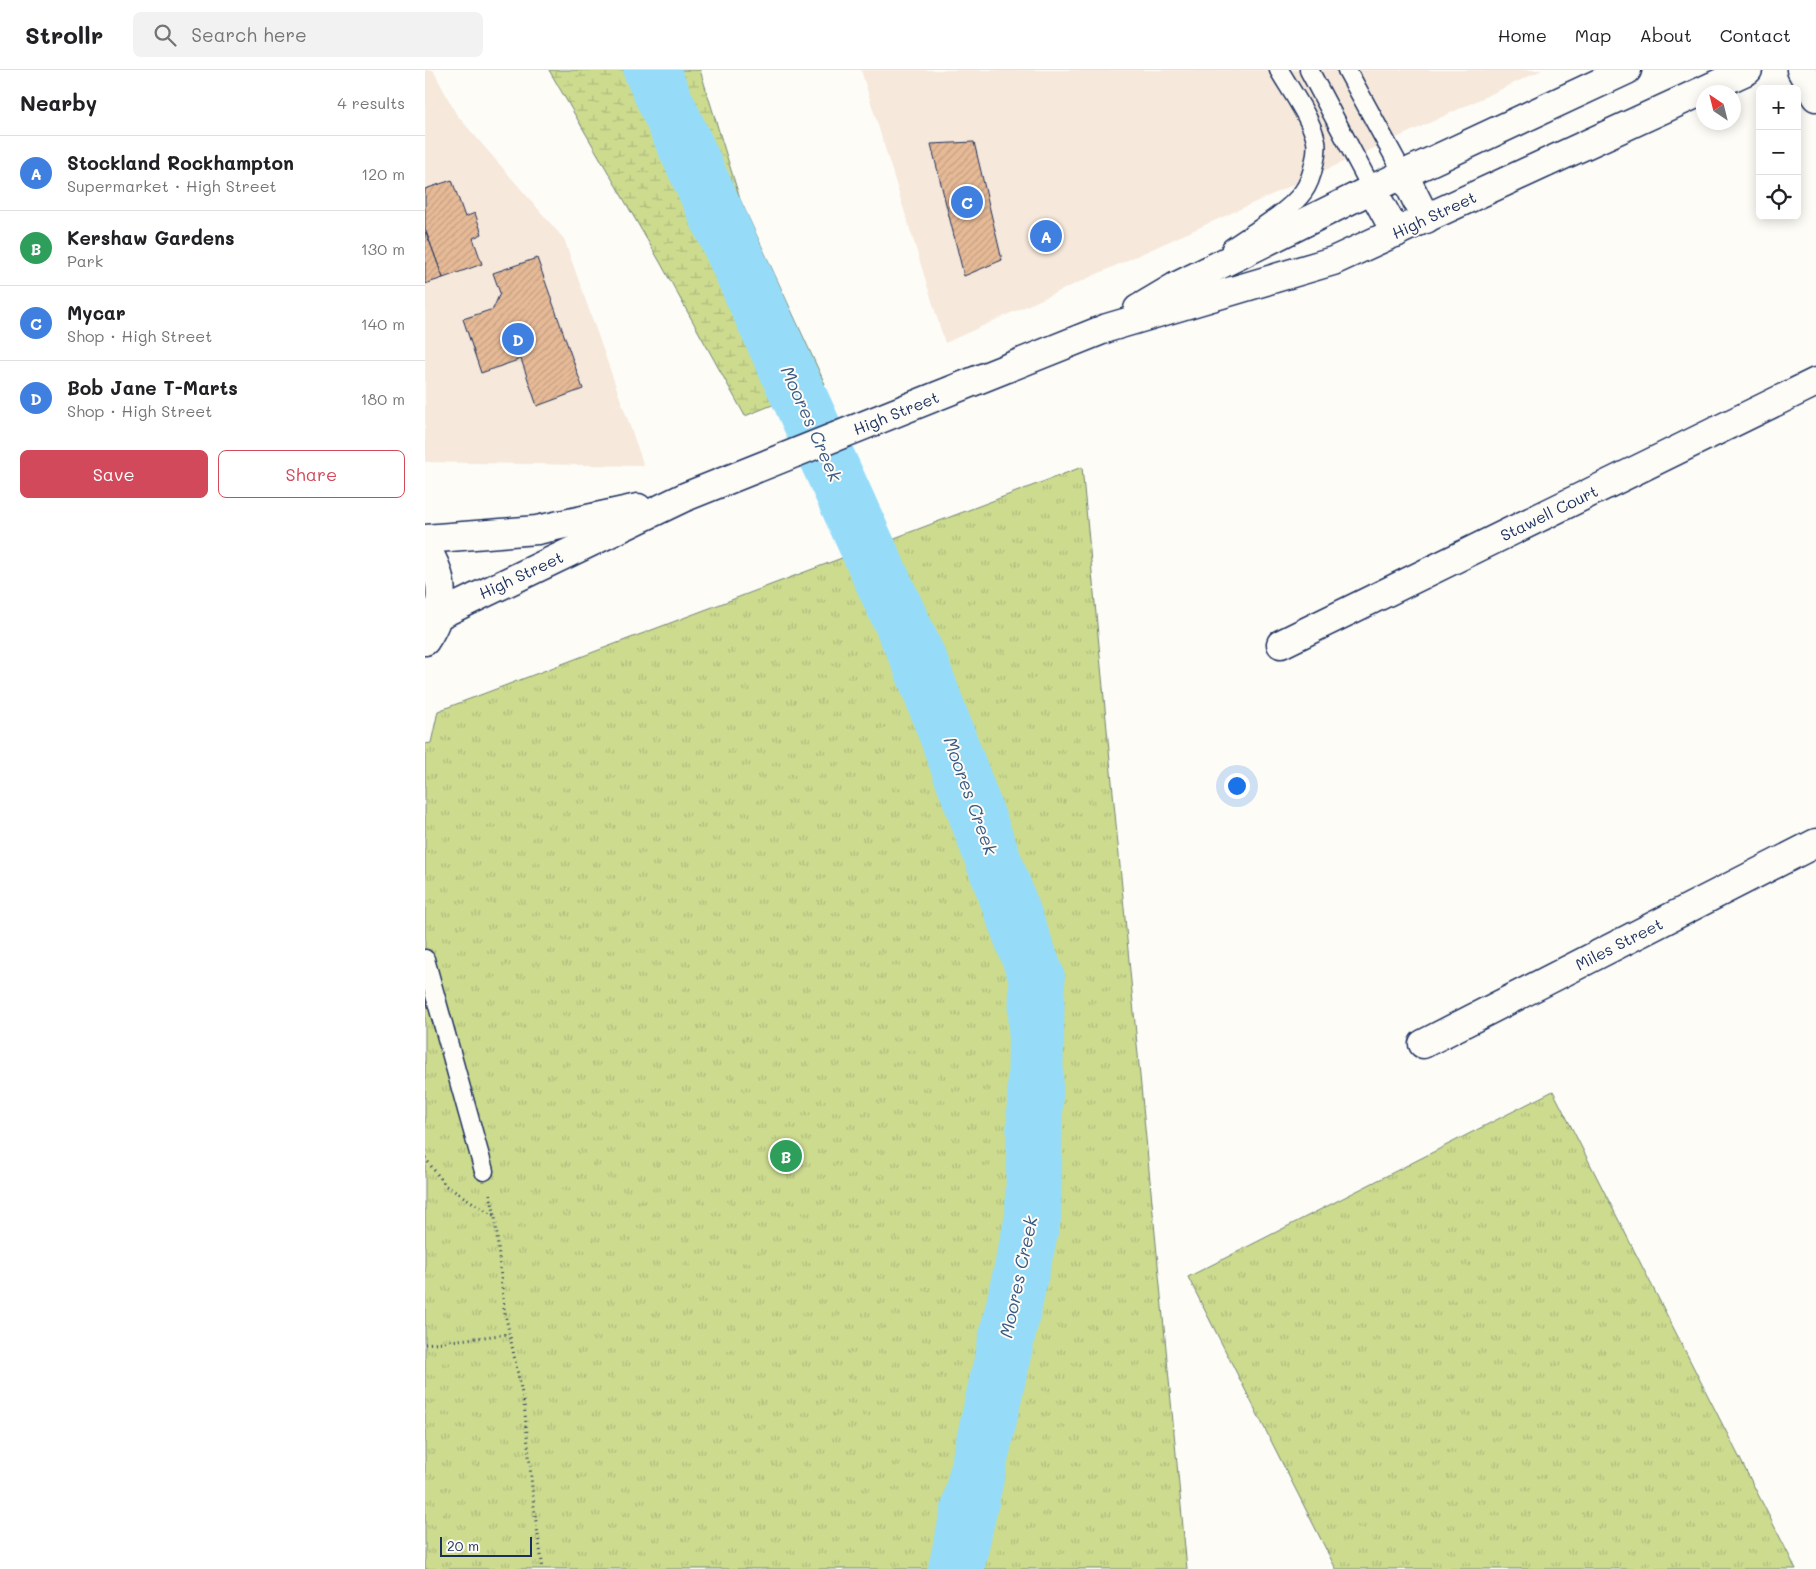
<!DOCTYPE html>
<meta charset="utf-8">
<style>
:root{--surface:#fff;--page:#f2f2f2;--text:#202124;--muted:#757577;--line:#e0e0e0;--accent:#d1495b}
body{margin:0;font-family:Mali,sans-serif;background:var(--page);color:var(--text)}
.controls{position:absolute;right:15px;top:15px;display:grid;overflow:hidden;border-radius:8px;box-shadow:0 2px 12px #0003}
.controls button{width:45px;height:45px;display:grid;place-items:center;padding:0;border:0;border-bottom:1px solid var(--line);background:var(--surface);color:var(--text);font:25px sans-serif}
.compass{position:absolute;left:1271px;top:15px;width:45px;height:45px;border-radius:50%;background:var(--surface);box-shadow:0 2px 12px #0003;rotate:325deg}
.scale{position:absolute;left:15px;bottom:12px;width:92px;box-sizing:border-box;padding-left:5px;border:2px solid #1b2f5e;border-top:0;font-size:14px;line-height:18px;white-space:nowrap;color:#1b2f5e;-webkit-text-stroke:4px #fdfcf7;paint-order:stroke}
.you{position:absolute;left:811px;top:715px;width:18px;height:18px;margin:-12px;border:4px solid #fff;border-radius:50%;background:#1a73e8;box-shadow:0 0 0 8px #1a73e833}
.badge{display:grid;place-items:center;width:32px;height:32px;border-radius:50%;background:var(--accent);color:#fff;font-size:16px;font-weight:700}
.pin{position:absolute;translate:-50% -50%;border:2px solid #fff;box-shadow:0 1px 5px #0006}
.list{margin:0;padding:0;list-style:none}
h2{display:flex;justify-content:space-between;align-items:center;height:65px;margin:0;padding:0 20px;font-size:21px}
h2 small{font-size:16px;font-weight:400;color:var(--muted)}
.list li{display:grid;grid-template-columns:32px 1fr auto;gap:15px;align-items:center;box-sizing:border-box;height:75px;padding:0 20px;border-top:1px solid var(--line)}
.list b{display:block;font-size:19px;white-space:nowrap}
.list p{margin:0;font-size:16px;white-space:nowrap;color:var(--muted)}
.list em{font-size:16px;font-style:normal;color:var(--muted)}
.actions{display:flex;gap:10px;padding:15px 20px}
.actions a{flex:1;padding:11px 0;border:1px solid var(--accent);border-radius:8px;text-align:center;font-size:18px;color:var(--accent)}
.actions .main{background:var(--accent);color:#fff}
.icon{flex:none;width:28px;height:28px;fill:none;stroke:currentColor;stroke-width:2;stroke-linecap:round;stroke-linejoin:round}
.map{position:relative;flex:none;width:1391px;height:1499px;overflow:hidden}
header{display:flex;align-items:center;gap:30px;box-sizing:border-box;height:70px;padding:0 25px;background:var(--surface);border-bottom:1px solid var(--line)}
header strong{font-size:24px}
nav{display:flex;gap:28px;margin-inline-start:auto;font-size:18px}
.search{width:350px;height:45px;background:var(--page);display:flex;align-items:center;gap:12px;box-sizing:border-box;padding:0 18px;border-radius:8px;color:var(--muted);font-size:19px}
main{display:flex}
aside{flex:1;background:var(--surface)}
.map>svg:first-child{display:block}
.built{fill:#f6e8da}
.grass{fill:url(#grass-tufts);stroke:#748576}
.wetland{fill:url(#wetland-marsh);stroke:#748576}
.lines{fill:none;stroke-linecap:round;stroke-linejoin:round}
.river{stroke:#96dcf9;stroke-width:56}
.building{fill:url(#building-hatch);stroke:#1b2f5e}
.service-casing{stroke:#1b2f5e;stroke-width:21}
.minor-casing{stroke:#1b2f5e;stroke-width:31}
.tertiary-casing{stroke:#1b2f5e;stroke-width:31}
.secondary-casing{stroke:#1b2f5e;stroke-width:31}
.path{stroke:#1b2f5e;stroke-width:3;stroke-dasharray:1 4;stroke-linecap:butt}
.service{stroke:#fdfcf7;stroke-width:18}
.minor{stroke:#fdfcf7;stroke-width:28}
.tertiary{stroke:#fdfcf7;stroke-width:28}
.secondary{stroke:#fdfcf7;stroke-width:28}
.labels{text-anchor:middle;stroke-width:4;stroke-linejoin:round;paint-order:stroke}
.street-label{font-size:16px;fill:#1b2f5e;stroke:#fdfcf7}
.water-label{font-size:18px;font-style:italic;fill:#3a5a85;stroke:#fdfcf7}
</style>
<header>
<strong>Strollr</strong>
<div class="search"><svg class="icon" aria-label="search" viewBox="0 0 24 24"><circle cx="10" cy="10" r="6"/><path d="M15 15l6 6"/></svg>Search here</div>
<nav><a>Home</a><a>Map</a><a>About</a><a>Contact</a></nav>
</header>
<main>
<aside>
<h2>Nearby<small>4 results</small></h2>
<ul class="list">
<li><span class="badge" style="background:#3f7fe0">A</span><div><b>Stockland Rockhampton</b><p>Supermarket · High Street</p></div><em>120 m</em></li>
<li><span class="badge" style="background:#2e9e5b">B</span><div><b>Kershaw Gardens</b><p>Park</p></div><em>130 m</em></li>
<li><span class="badge" style="background:#3f7fe0">C</span><div><b>Mycar</b><p>Shop · High Street</p></div><em>140 m</em></li>
<li><span class="badge" style="background:#3f7fe0">D</span><div><b>Bob Jane T-Marts</b><p>Shop · High Street</p></div><em>180 m</em></li>
</ul>
<div class="actions"><a class="main">Save</a><a>Share</a></div>
</aside>
<div class="map">
<svg width="1391" height="1499" viewBox="0 0 1391 1499">
<defs>
<pattern id="grass-tufts" width="24" height="20" patternUnits="userSpaceOnUse" patternTransform="scale(1.25)"><rect width="24" height="20" fill="#ccdb8e"/><path d="M3 7l-1-3M5 7V3M7 7l1-3M15 17l-1-3M17 17v-4M19 17l1-3" fill="none" stroke="#afbc7d"/></pattern>
<pattern id="wetland-marsh" width="20" height="14" patternUnits="userSpaceOnUse" patternTransform="scale(1.25)"><rect width="20" height="14" fill="#ccdb8e"/><path d="M1 5h8M5 5V1M11 12h8M15 12V8" fill="none" stroke="#afbc7d"/></pattern>
<pattern id="building-hatch" width="6" height="6" patternUnits="userSpaceOnUse" patternTransform="scale(1.25)"><rect width="6" height="6" fill="#e6ba96"/><path d="M-1 1l2-2M0 6l6-6M5 7l2-2" fill="none" stroke="#c5a084"/></pattern>
</defs>
<rect width="100%" height="100%" fill="#fdfcf7"/>
<filter id="ink" filterUnits="userSpaceOnUse"><feTurbulence type="fractalNoise" baseFrequency=".02" numOctaves="2"/><feDisplacementMap in="SourceGraphic" scale="10" xChannelSelector="R" yChannelSelector="G"/><feConvolveMatrix kernelMatrix="1 2 1 2 8 2 1 2 1" color-interpolation-filters="sRGB"/></filter>
<g filter="url(#ink)">
<g class="built">
<polygon points="0,0 8,0 31,44 139,169 219,396 0,392"/>
<polygon points="436,0 1117,0 991,59 520,273"/>
</g>
<g class="grass">
<polygon points="657,397 762,1499 0,1499 0,674 6,673 13,641"/>
<polygon points="1128,1021 1371,1499 911,1499 763,1207"/>
</g>
<polygon class="wetland" points="124,0 275,0 315,129 400,314 320,346 235,192"/>
<g class="lines">
<polyline class="river" points="226,0 496,595 612,908 608,1148 531,1499"/>
</g>
<g class="building">
<polygon points="549,72 577,190 539,206 506,74"/>
<polygon points="27,110 40,147 50,143 57,164 48,168 57,194 18,208 0,159 0,119"/>
<polygon points="1,162 18,208 0,214 0,163"/>
<polygon points="112,188 158,319 112,336 96,289 56,303 38,249 68,239 75,223 68,203"/>
</g>
<g class="lines">
<g class="service-casing">
<g id="service">
<polyline points="884,0 947,119"/>
<polyline points="922,0 979,105"/>
<path d="M806 178C827 163 863 143 878 122 884 114 887 104 889 94 891 87 892 78 891 71 886 48 866 21 854 0"/>
<polyline points="0,889 59,1101"/>
</g>
</g>
<g class="minor-casing">
<g id="minor">
<polyline points="1376,0 1391,27"/>
<polyline points="856,574 1391,312"/>
<polyline points="998,974 1391,773"/>
</g>
</g>
<g class="tertiary-casing">
<g id="tertiary">
<polyline points="979,105 1001,149"/>
<polyline points="947,119 971,163"/>
</g>
</g>
<g class="secondary-casing">
<g id="secondary">
<polyline points="713,239 750,217 947,119 1202,0"/>
<polyline points="0,469 112,460 213,438"/>
<path d="M0 477C21 508 21 540 0 571"/>
<polyline points="14,545 260,427 682,258 908,191 1323,0"/>
</g>
</g>
<g class="path">
<polyline points="0,1088 21,1116 70,1146"/>
<polyline points="65,1124 70,1146 79,1238 99,1333 109,1438 118,1499"/>
<polyline points="0,1274 84,1264"/>
</g>
<use href="#service" class="service"/>
<use href="#minor" class="minor"/>
<use href="#tertiary" class="tertiary"/>
<use href="#secondary" class="secondary"/>
</g>
</g>
<g class="labels">
<g class="street-label">
<text transform="translate(1009 145) rotate(-25)" y="6">High Street</text>
<text transform="translate(471 343) rotate(-22)" y="6">High Street</text>
<text transform="translate(1124 443) rotate(-26)" y="6">Stawell Court</text>
<text transform="translate(96 505) rotate(-25)" y="6">High Street</text>
<text transform="translate(1194 874) rotate(-27)" y="6">Miles Street</text>
</g>
<g class="water-label">
<text transform="translate(386 354) rotate(66)" y="6">Moores Creek</text>
<text transform="translate(545 726) rotate(70)" y="6">Moores Creek</text>
<text transform="translate(594 1207) rotate(-78)" y="6">Moores Creek</text>
</g>
</g>
</svg>
<div class="controls">
<button>+</button>
<button>−</button>
<button><svg class="icon" aria-label="locate" viewBox="0 0 24 24"><circle cx="12" cy="12" r="6"/><path d="M12 2v4M12 18v4M2 12h4M18 12h4"/></svg></button>
</div>
<svg class="compass" viewBox="-18 -18 36 36"><path d="M0-13l5 13h-10z" fill="#e53935"/><path d="M0 13l5-13h-10z" fill="#757577"/></svg>
<div class="scale">20 m</div>
<div class="you"></div>
<div class="pin badge" style="left:621px;top:166px;background:#3f7fe0">A</div>
<div class="pin badge" style="left:361px;top:1086px;background:#2e9e5b">B</div>
<div class="pin badge" style="left:542px;top:132px;background:#3f7fe0">C</div>
<div class="pin badge" style="left:93px;top:269px;background:#3f7fe0">D</div>
</div>
</main>
